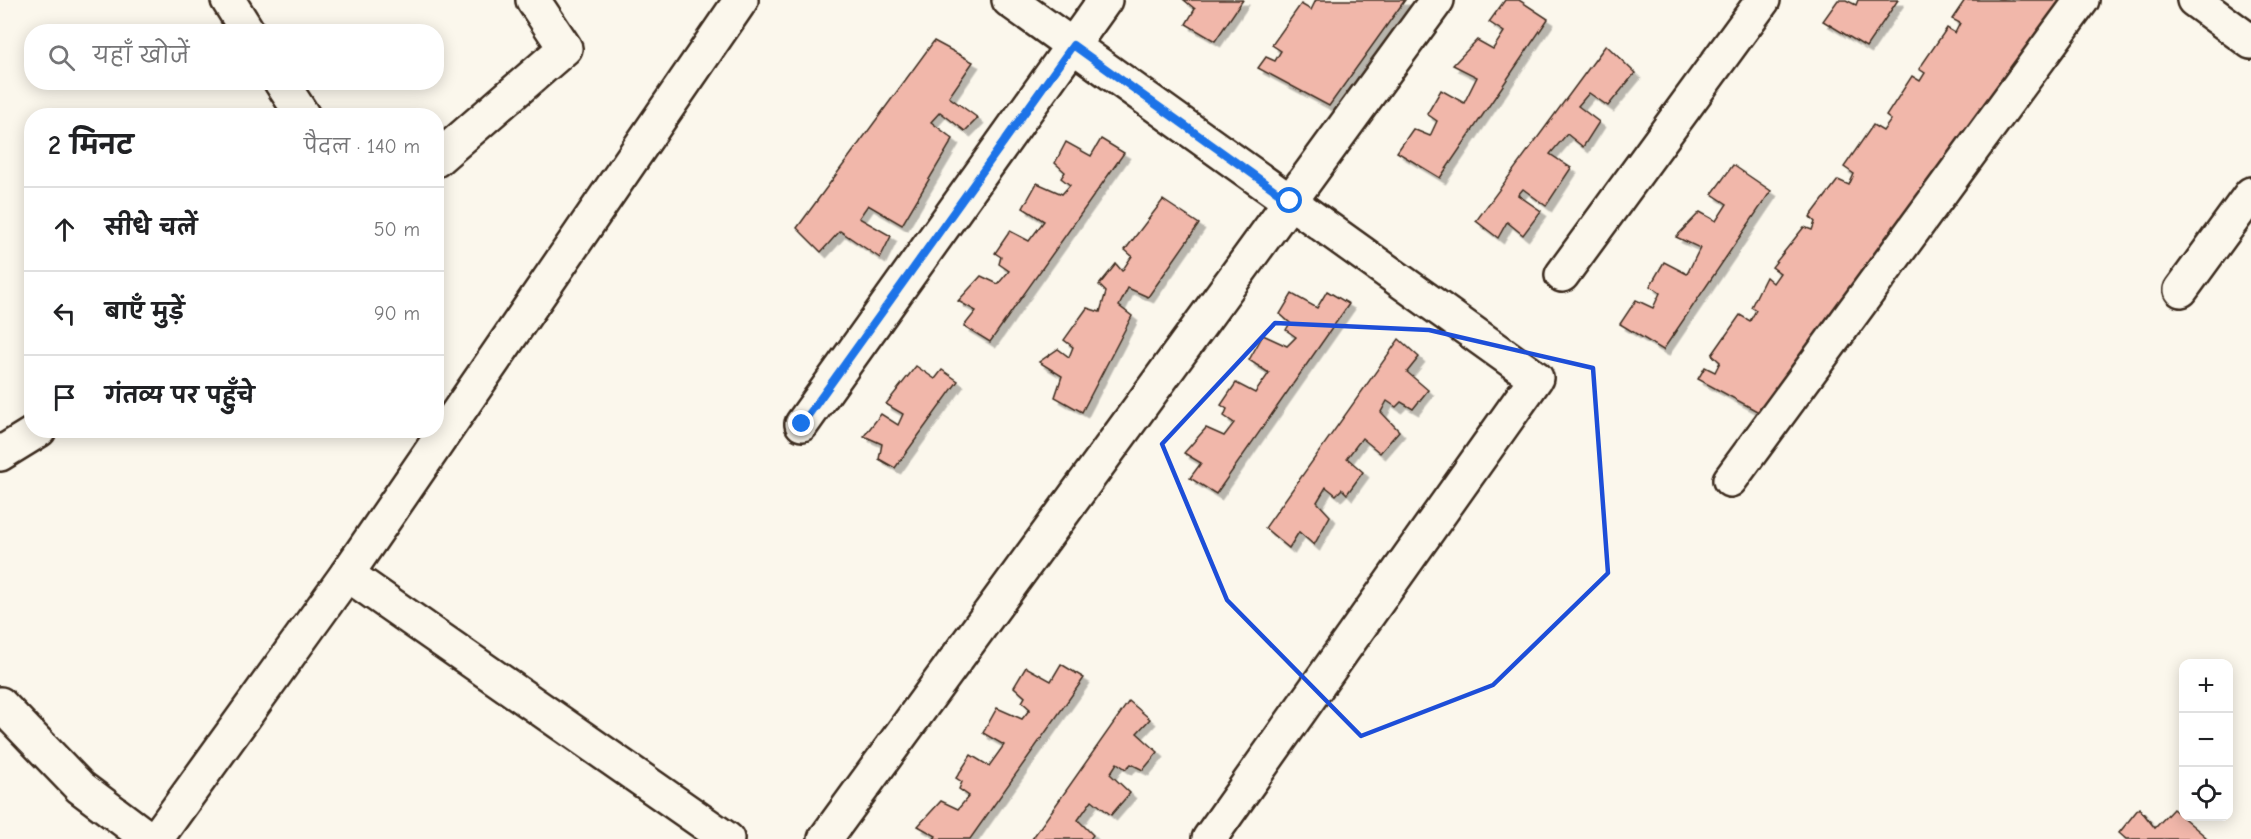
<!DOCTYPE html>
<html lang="hi">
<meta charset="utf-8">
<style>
:root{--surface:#fff;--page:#f6f6f6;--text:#202124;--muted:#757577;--line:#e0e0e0}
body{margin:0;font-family:"Comic Neue","Playpen Sans Deva",sans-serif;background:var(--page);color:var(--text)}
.controls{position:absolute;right:18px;bottom:18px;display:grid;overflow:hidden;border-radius:12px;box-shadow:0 3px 15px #0003}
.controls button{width:54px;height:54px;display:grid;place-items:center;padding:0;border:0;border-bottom:2px solid var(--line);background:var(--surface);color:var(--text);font:30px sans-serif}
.stop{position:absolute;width:18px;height:18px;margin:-14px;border:4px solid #1a73e8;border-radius:50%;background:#fff}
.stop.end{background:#1a73e8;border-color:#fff;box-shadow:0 2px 6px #0008}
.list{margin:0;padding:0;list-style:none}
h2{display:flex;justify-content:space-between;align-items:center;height:78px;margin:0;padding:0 24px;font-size:26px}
h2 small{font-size:20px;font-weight:400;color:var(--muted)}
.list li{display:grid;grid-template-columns:39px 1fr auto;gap:18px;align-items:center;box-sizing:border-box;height:84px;padding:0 24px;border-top:2px solid var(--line)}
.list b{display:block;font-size:22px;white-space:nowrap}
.list em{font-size:20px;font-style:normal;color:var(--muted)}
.icon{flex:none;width:33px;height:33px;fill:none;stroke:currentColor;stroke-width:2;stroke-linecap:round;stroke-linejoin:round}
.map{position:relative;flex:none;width:2251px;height:839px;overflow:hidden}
.search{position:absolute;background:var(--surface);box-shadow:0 3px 15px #0003;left:24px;top:24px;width:420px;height:66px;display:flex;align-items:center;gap:15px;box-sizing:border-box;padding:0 21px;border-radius:24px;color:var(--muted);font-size:22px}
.panel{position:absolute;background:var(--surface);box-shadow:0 3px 15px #0003;left:24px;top:108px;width:420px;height:330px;border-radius:24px}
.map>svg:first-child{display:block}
.building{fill:#f1b7aa;stroke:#3b2a1e;stroke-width:1.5;filter:url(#shadow)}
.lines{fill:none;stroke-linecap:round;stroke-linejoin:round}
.minor-casing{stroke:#3b2a1e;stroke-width:38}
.minor{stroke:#fbf7ec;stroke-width:33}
.route{stroke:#1a73e8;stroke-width:8}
.marked{fill:none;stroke:#1d4ed8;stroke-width:4.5;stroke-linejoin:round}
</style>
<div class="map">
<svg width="2251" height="839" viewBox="0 0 2251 839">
<defs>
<filter id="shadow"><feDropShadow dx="5.5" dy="5.5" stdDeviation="0" flood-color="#0004"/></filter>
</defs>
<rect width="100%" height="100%" fill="#fbf7ec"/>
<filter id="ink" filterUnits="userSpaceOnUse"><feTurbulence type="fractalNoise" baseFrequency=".0167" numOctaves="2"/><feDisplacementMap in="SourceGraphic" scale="12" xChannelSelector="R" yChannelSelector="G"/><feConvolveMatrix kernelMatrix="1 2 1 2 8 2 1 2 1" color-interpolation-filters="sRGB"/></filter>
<g filter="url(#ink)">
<g class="building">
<polygon points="1184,0 1243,0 1215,41 1186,24 1195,9"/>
<polygon points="1316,0 1405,0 1329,106 1258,68 1266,57 1275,61 1281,51 1272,45 1301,4 1311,10"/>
<polygon points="1505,0 1519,0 1548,19 1440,178 1397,152 1413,129 1430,136 1437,121 1427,114 1441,90 1464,103 1477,77 1453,65 1477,40 1493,49 1504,32 1489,22"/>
<polygon points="1838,0 1846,0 1856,5 1858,0 1898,0 1866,47 1823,21"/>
<polygon points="1965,0 2067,0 1768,417 1698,379 1705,367 1715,372 1720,362 1712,355 1740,315 1750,321 1756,310 1751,307 1766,277 1773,283 1780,273 1772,267 1804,227 1812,230 1815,222 1810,217 1838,180 1849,185 1854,174 1844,167 1873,125 1883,131 1891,120 1886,116 1912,76 1920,81 1925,73 1919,69 1947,28 1955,33 1960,23 1952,19"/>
<polygon points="934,41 973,62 949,97 978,118 965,131 940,112 931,122 953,139 902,225 868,205 859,218 891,236 880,258 840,231 821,252 797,228"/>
<polygon points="1606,45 1635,73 1608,106 1589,93 1578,106 1599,122 1583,147 1567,134 1550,154 1571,168 1546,206 1523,189 1518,195 1541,211 1523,235 1507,222 1498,238 1476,221"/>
<polygon points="1101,139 1124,153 990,342 964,326 976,311 958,301 981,276 998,284 1009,271 999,264 1001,257 995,253 1010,231 1029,241 1044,221 1023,208 1037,183 1062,194 1070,185 1061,178 1065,172 1055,163 1066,142 1091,156"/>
<polygon points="1733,165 1771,191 1663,350 1620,324 1636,300 1653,308 1660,293 1650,286 1664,262 1687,274 1700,248 1676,237 1700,212 1716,221 1727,204 1712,194"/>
<polygon points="1163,200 1199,224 1148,297 1128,288 1119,306 1132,316 1082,412 1055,397 1062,376 1039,362 1058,349 1069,357 1073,347 1064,340 1087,308 1100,312 1106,292 1099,285 1116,264 1122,271 1132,256 1125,250"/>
<polygon points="1327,291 1349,304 1216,494 1190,478 1201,463 1184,453 1206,428 1224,436 1234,423 1224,416 1227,409 1221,405 1236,383 1255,393 1269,373 1249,360 1263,335 1287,346 1296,337 1286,330 1290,323 1280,314 1292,294 1317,308"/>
<polygon points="1399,339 1419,357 1407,372 1428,390 1413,409 1401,402 1396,407 1387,401 1381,412 1399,431 1380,453 1362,438 1347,458 1363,472 1347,494 1342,489 1336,495 1326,487 1317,502 1330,516 1314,545 1299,532 1289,548 1265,528"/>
<polygon points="916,366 935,379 942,370 958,381 895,468 879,459 882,444 864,436 881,414 898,425 903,414 886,404"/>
<polygon points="1061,664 1084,678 970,839 934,839 936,836 918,826 941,801 958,809 969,796 959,789 962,782 956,778 971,755 989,766 1004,745 983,733 997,708 1022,719 1030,709 1022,702 1025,697 1014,687 1026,667 1051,681"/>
<polygon points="1129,701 1150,719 1137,733 1158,752 1143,770 1131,764 1126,769 1117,763 1110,774 1130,793 1111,815 1092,800 1078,820 1093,835 1090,839 1032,839"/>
<polygon points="2139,808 2155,828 2173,809 2206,837 2204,839 2126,839 2119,833"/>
</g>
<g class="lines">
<g class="minor-casing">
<g id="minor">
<polyline points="228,0 248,32"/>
<polyline points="1009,0 1536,378 1209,839"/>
<polyline points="2194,0 2251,42"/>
<polyline points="281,82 303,116"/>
<polyline points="436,160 565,48 533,0"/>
<polyline points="1562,275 1763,0"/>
<polyline points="2181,290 2251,194"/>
<polyline points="802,424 1105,0"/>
<polyline points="0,454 39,430"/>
<polyline points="1730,480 2082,0"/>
<polyline points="347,574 727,839"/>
<polyline points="0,704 80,787 149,839"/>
<polyline points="156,839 347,574 741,0"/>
<polyline points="825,839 1437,0"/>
</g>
</g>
<use href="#minor" class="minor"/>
</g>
</g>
<g class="lines" filter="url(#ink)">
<polyline class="route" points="802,424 1073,45 1290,201"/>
</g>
<path class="marked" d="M1275 323 1429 330 1593 368 1608 573 1493 685 1361 736 1227 600 1162 444Z"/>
</svg>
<div class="controls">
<button>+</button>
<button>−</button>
<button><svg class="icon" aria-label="locate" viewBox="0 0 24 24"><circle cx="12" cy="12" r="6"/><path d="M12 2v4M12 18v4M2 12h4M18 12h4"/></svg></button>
</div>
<div class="stop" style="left:1290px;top:201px"></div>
<div class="stop end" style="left:802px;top:424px"></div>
<div class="search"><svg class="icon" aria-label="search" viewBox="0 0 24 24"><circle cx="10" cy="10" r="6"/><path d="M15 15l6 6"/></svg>यहाँ खोजें</div>
<section class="panel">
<h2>2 मिनट<small>पैदल · 140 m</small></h2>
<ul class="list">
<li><svg class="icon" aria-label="ahead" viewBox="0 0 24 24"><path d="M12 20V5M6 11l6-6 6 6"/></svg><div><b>सीधे चलें</b></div><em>50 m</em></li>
<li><svg class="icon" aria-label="left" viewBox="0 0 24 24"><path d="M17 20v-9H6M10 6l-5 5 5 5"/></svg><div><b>बाएँ मुड़ें</b></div><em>90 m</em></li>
<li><svg class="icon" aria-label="arrive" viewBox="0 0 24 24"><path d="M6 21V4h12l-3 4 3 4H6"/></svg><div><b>गंतव्य पर पहुँचे</b></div></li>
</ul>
</section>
</div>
